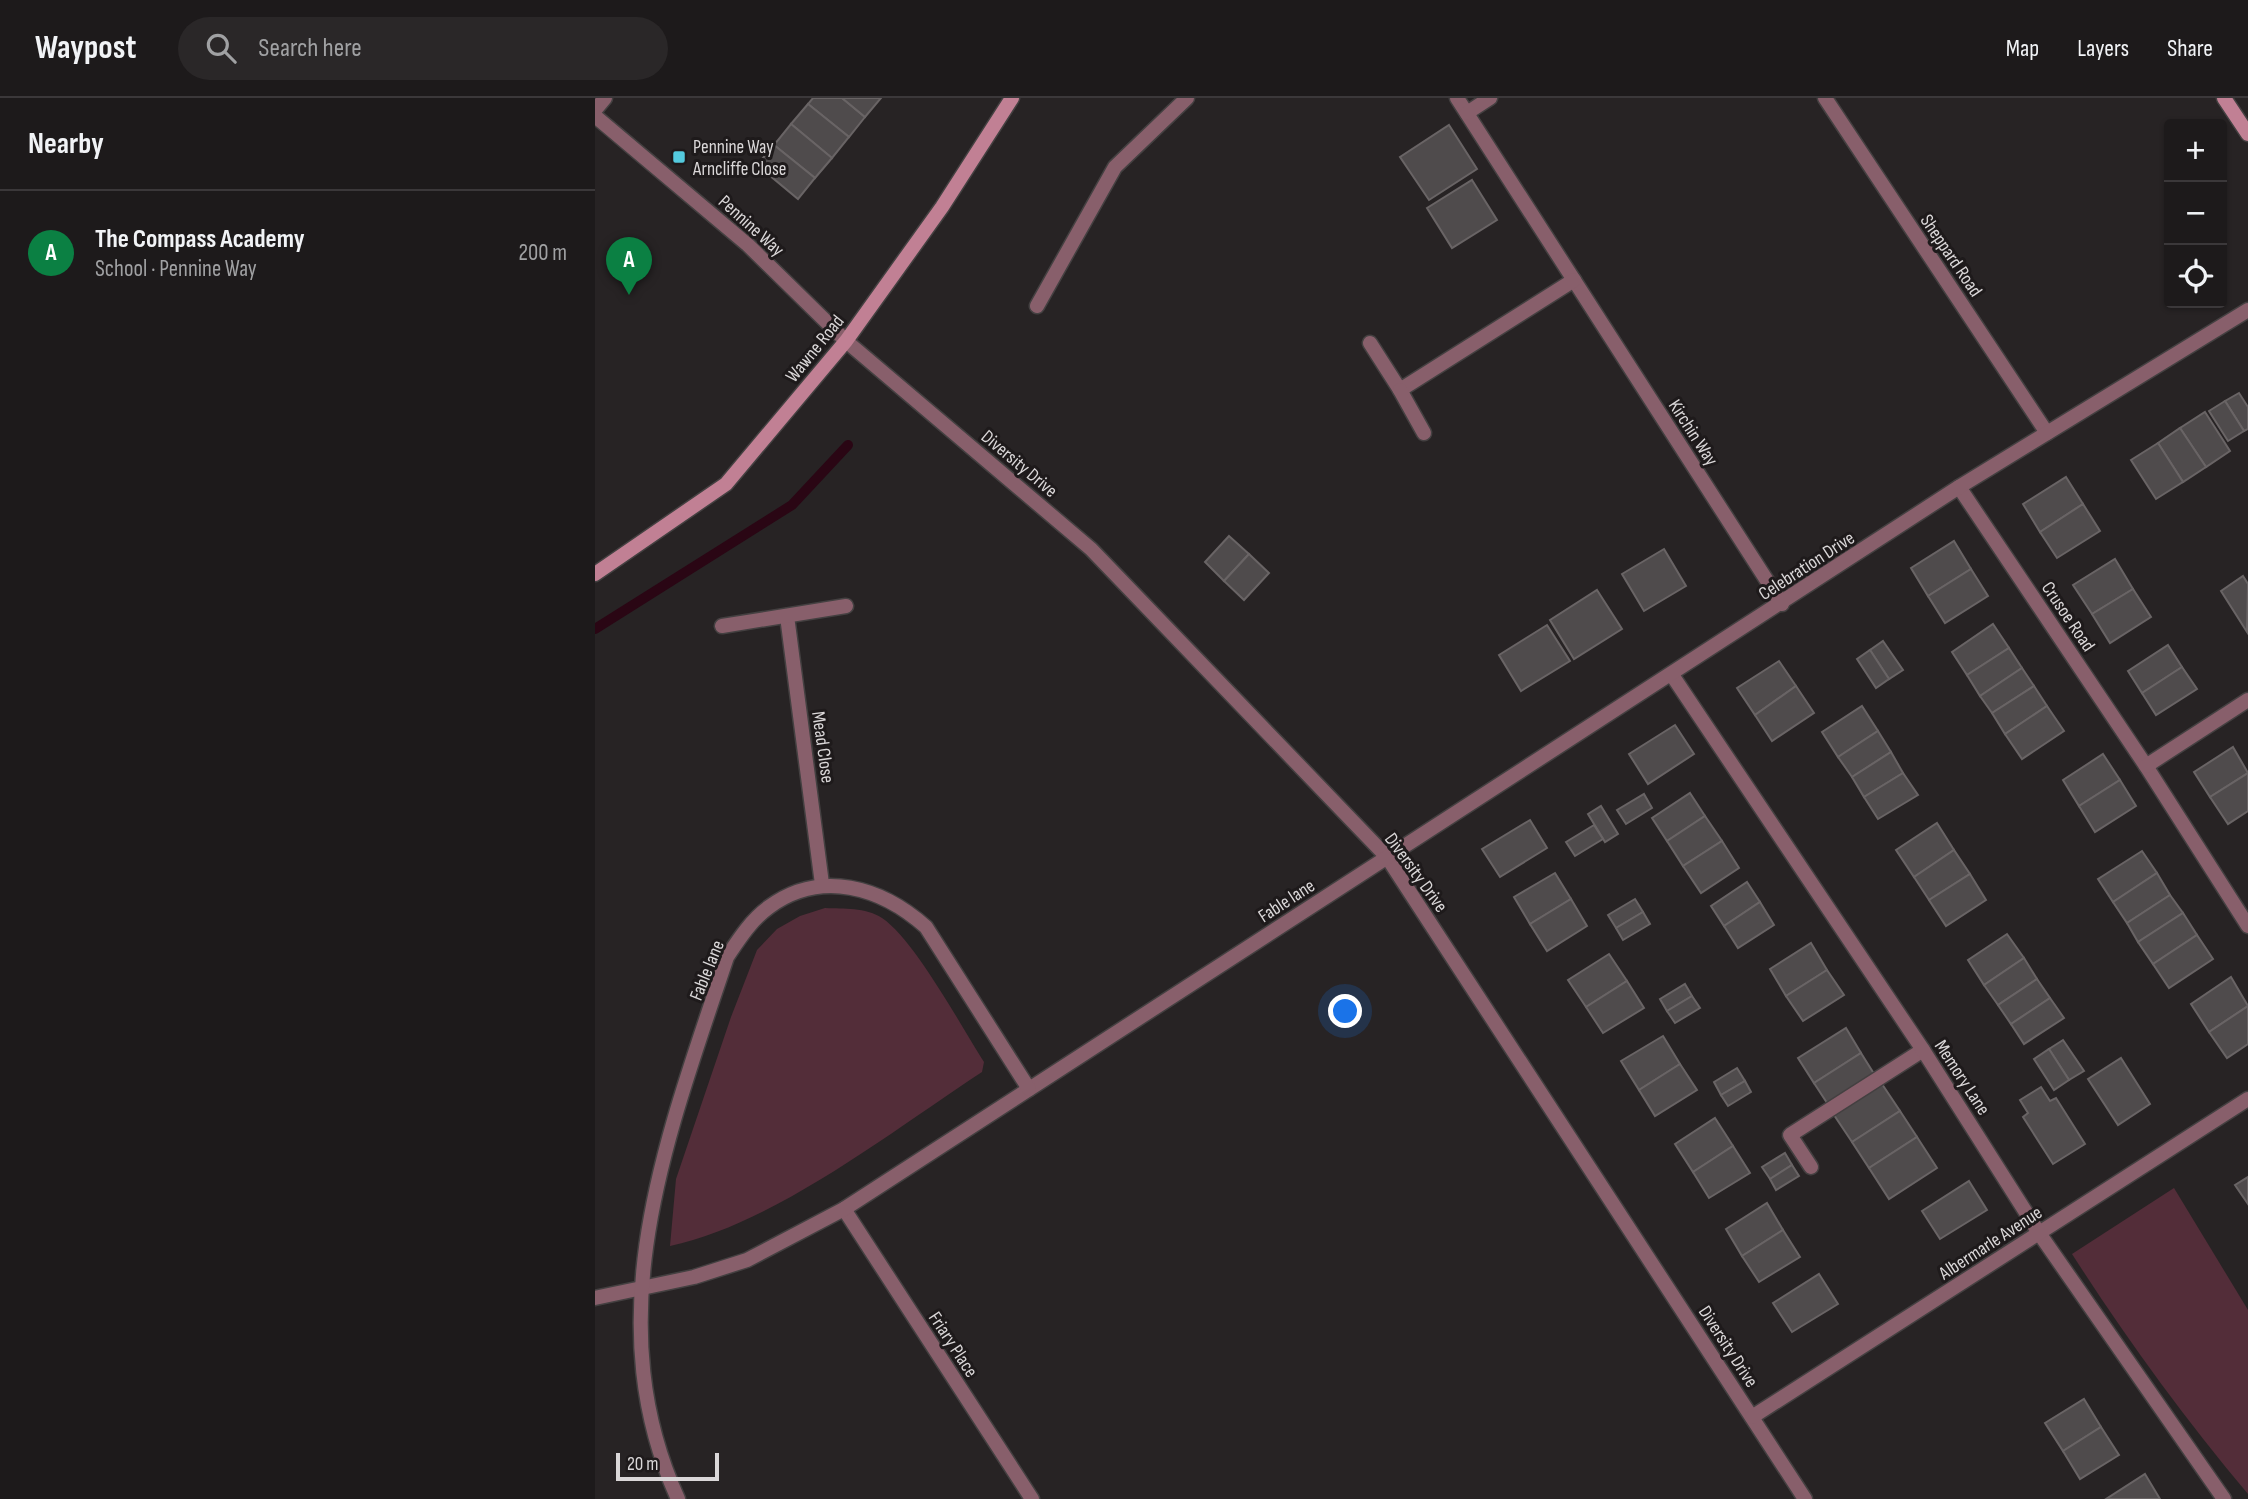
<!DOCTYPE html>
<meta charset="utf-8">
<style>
:root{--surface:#1d1a1b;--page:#2a2728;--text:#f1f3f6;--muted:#a0a1a3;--line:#3b383a;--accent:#0b8043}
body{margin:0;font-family:"Sofia Sans Condensed",sans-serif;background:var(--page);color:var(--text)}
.controls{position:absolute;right:21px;top:21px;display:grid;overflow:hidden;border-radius:7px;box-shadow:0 2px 5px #0004}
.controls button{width:63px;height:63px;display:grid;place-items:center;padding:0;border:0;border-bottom:2px solid var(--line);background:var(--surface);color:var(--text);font:35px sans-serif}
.scale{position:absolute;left:21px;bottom:18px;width:103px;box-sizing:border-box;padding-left:7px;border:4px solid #dad7d8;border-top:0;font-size:19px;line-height:24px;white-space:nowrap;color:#dad7d8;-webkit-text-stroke:5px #1e1a1b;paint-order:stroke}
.you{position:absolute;left:751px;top:914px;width:24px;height:24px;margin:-18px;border:5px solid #fff;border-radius:50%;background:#1a73e8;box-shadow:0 0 0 10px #1a73e833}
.badge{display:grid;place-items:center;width:46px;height:46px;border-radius:50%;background:var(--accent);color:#fff;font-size:23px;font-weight:700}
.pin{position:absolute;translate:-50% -58px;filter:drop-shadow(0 2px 4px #0008)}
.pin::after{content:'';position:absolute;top:37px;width:24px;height:21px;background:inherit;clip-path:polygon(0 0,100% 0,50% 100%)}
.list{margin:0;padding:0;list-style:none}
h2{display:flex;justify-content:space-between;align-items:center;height:91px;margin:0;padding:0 28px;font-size:30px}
h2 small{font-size:23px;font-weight:400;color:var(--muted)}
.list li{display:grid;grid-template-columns:46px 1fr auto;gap:21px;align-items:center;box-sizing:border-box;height:126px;padding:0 28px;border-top:2px solid var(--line)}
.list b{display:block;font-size:26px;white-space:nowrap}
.list p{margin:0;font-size:23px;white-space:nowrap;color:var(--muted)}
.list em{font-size:23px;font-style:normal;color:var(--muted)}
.icon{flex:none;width:38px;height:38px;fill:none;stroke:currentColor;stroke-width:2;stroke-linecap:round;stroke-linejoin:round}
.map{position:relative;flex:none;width:1653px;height:1401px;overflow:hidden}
header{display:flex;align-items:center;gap:42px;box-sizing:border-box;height:98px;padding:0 35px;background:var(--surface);border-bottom:2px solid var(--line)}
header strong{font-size:33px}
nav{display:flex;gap:38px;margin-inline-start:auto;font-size:24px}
.search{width:490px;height:63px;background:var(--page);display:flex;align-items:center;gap:18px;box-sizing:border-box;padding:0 24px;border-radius:38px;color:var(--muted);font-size:26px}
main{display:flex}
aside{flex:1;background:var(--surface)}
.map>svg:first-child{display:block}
.green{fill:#532d39}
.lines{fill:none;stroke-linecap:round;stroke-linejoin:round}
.stream{stroke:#2a0614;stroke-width:10}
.building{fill:#4f4b4c;stroke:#696465;stroke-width:2}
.lane-casing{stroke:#444041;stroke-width:17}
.street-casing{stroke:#444041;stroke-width:17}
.secondary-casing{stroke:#444041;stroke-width:17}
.lane{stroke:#885f6b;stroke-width:14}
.street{stroke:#885f6b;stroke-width:14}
.secondary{stroke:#c18094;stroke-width:14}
.poi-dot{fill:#54cade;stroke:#1e1a1b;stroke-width:2.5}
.labels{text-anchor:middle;stroke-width:6;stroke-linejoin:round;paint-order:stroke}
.poi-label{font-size:19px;fill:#dad7d8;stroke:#1e1a1b;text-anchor:start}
.street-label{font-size:19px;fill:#dad7d8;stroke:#1e1a1b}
</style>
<header>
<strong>Waypost</strong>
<div class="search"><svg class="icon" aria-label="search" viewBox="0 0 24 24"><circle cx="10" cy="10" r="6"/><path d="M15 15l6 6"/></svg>Search here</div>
<nav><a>Map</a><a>Layers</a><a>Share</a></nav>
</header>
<main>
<aside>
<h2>Nearby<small></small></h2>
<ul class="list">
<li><span class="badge">A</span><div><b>The Compass Academy</b><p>School · Pennine Way</p></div><em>200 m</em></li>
</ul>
</aside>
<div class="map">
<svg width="1653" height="1401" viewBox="0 0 1653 1401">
<rect width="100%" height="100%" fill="#272324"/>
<g class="green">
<path d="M230 810C249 811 270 809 287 820 319 841 366 928 389 964L387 974C297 1033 179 1126 75 1148L81 1081 136 919 162 852 182 831 205 818Z"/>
<path d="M1579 1090 1653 1212V1396C1589 1320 1531 1240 1477 1156Z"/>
</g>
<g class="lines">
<polyline class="stream" points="0,531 197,407 253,347"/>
</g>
<g class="building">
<polygon points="218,0 247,0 270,19 254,39 213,6"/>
<polygon points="247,0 286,0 270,19"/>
<polygon points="213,6 254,39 237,60 196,26"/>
<polygon points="196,26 237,60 220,80 179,47"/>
<polygon points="854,27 882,71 834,102 805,59"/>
<polygon points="179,47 220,80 203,101 162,67"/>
<polygon points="877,82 902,122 857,150 832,110"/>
<polygon points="1644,295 1653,309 1653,331 1649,333 1630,303"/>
<polygon points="1630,303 1649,333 1633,343 1614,313"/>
<polygon points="1610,314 1635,353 1611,369 1585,330"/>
<polygon points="1585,330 1611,369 1588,384 1563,345"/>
<polygon points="1563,345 1588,384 1561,401 1536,362"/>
<polygon points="1471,379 1488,406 1445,434 1428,406"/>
<polygon points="1488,406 1505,433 1462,460 1445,434"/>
<polygon points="634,438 654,456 629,483 610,464"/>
<polygon points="1359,443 1376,471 1333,498 1316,470"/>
<polygon points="1069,451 1091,488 1049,513 1027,476"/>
<polygon points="654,456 674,475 649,502 629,483"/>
<polygon points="1520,461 1538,491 1497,516 1478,487"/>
<polygon points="1376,471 1393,498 1350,525 1333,498"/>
<polygon points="1648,478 1653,486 1652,534 1626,493"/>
<polygon points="1538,491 1556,519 1515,545 1497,516"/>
<polygon points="1002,492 1027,531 979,561 955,522"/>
<polygon points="1398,526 1414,550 1372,577 1357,554"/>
<polygon points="952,527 975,563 926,593 904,557"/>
<polygon points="1288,543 1308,572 1294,581 1275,552"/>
<polygon points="1573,547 1587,569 1547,595 1533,573"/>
<polygon points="1414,550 1427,570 1385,598 1372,577"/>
<polygon points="1275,552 1294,581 1281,590 1262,561"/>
<polygon points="1184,563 1201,588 1160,617 1142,590"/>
<polygon points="1587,569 1602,591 1561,617 1547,595"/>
<polygon points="1427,570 1439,588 1397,615 1385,598"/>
<polygon points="1201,588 1219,615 1177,643 1160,617"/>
<polygon points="1439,588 1452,608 1410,636 1397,615"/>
<polygon points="1267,608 1283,633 1243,659 1227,634"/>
<polygon points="1452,608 1469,633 1427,661 1410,636"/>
<polygon points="1080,627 1099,656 1053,686 1034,656"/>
<polygon points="1283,633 1296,654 1257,679 1243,659"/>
<polygon points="1638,649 1653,675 1615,699 1599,674"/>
<polygon points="1296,654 1308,675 1269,699 1257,679"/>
<polygon points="1508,656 1525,682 1484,708 1468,682"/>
<polygon points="1308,675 1323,697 1283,721 1269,699"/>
<polygon points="1653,675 1653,713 1633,726 1615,699"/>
<polygon points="1525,682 1541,708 1500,734 1484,708"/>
<polygon points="1095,695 1110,718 1072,743 1057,720"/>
<polygon points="1049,696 1057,710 1031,726 1022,712"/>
<polygon points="1006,708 1023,736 1010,744 993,716"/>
<polygon points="1110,718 1127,743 1088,768 1072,743"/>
<polygon points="935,722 952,750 905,779 887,751"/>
<polygon points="1342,725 1359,752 1319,779 1301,752"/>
<polygon points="999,727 1008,741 980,758 971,744"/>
<polygon points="1127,743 1144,770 1106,795 1088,768"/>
<polygon points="1359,752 1375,776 1334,802 1319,779"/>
<polygon points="1547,753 1562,775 1518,804 1503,781"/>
<polygon points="960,775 976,801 935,826 919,799"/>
<polygon points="1562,775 1575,797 1532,825 1518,804"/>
<polygon points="1375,776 1391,802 1351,828 1334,802"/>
<polygon points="1152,784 1165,804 1129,828 1116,808"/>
<polygon points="1575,797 1588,815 1543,844 1532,825"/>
<polygon points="976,801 992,828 952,853 935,826"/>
<polygon points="1040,801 1048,814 1021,830 1013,817"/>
<polygon points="1165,804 1179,827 1143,850 1129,828"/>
<polygon points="1048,814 1055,826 1028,842 1021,830"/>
<polygon points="1588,815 1602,837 1558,866 1543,844"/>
<polygon points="1412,836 1429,860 1389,887 1373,862"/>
<polygon points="1602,837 1618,861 1574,890 1558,866"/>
<polygon points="1216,845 1232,872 1191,898 1175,871"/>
<polygon points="1014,856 1032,883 991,909 973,882"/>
<polygon points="1429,860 1442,881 1403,907 1389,887"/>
<polygon points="1232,872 1249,897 1208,923 1191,898"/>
<polygon points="1636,879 1653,908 1614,934 1596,906"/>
<polygon points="1442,881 1455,900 1416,926 1403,907"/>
<polygon points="1032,883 1049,910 1008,935 991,909"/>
<polygon points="1090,886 1097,898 1072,913 1065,901"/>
<polygon points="1097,898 1105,910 1080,925 1072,913"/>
<polygon points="1455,900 1469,920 1429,946 1416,926"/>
<polygon points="1653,908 1653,946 1632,960 1614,934"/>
<polygon points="1251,930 1266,955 1219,985 1203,960"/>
<polygon points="1068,938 1085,966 1044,992 1026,963"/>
<polygon points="1468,942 1489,973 1474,982 1454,951"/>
<polygon points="1454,951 1474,982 1459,992 1439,961"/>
<polygon points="1266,955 1281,979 1234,1008 1219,985"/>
<polygon points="1526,960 1555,1006 1523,1027 1493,981"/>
<polygon points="1085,966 1102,992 1060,1018 1044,992"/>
<polygon points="1142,970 1150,983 1126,997 1119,984"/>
<polygon points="1150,983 1156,994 1133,1008 1126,997"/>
<polygon points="1287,986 1305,1013 1257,1044 1239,1017"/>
<polygon points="1446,989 1455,1003 1461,1000 1490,1046 1458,1066 1428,1019 1433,1015 1425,1002"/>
<polygon points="1305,1013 1322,1039 1274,1070 1257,1044"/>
<polygon points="1120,1020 1138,1048 1098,1074 1080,1046"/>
<polygon points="1322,1039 1342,1070 1294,1101 1274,1070"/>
<polygon points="1138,1048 1155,1075 1114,1100 1098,1074"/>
<polygon points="1190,1055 1197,1067 1175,1081 1167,1069"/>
<polygon points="1197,1067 1204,1078 1181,1092 1175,1081"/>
<polygon points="1653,1079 1653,1106 1640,1087"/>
<polygon points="1374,1083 1392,1112 1345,1141 1327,1113"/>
<polygon points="1172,1105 1188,1132 1147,1158 1131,1131"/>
<polygon points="1188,1132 1205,1159 1164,1184 1147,1158"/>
<polygon points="1224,1176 1243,1206 1197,1234 1178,1205"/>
<polygon points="1489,1301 1506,1329 1468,1353 1450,1325"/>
<polygon points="1506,1329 1524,1357 1485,1381 1468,1353"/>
<polygon points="1550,1376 1565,1401 1511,1401"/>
</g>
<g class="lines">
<g class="lane-casing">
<polyline id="lane" points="1216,1069 1195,1037 1328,952"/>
</g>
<g class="street-casing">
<g id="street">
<polyline points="862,0 1187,506"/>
<polyline points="1230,0 1452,335"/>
<polyline points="0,12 10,0"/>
<polyline points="872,15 895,0"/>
<polyline points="0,18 153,147 251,243 496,451 792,759 1210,1401"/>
<polyline points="442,208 520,69 592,0"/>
<polyline points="775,245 805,292 979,182"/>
<polyline points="805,292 829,335"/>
<polyline points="1364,389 1551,668 1653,828"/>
<polyline points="192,518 227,786"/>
<polyline points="127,528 251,508"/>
<polyline points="1077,577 1328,952 1444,1135 1629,1401"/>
<polyline points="1551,668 1653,602"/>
<polyline points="249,1111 437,1401"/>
<polyline points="0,1200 99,1179 152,1162 249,1111 1364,389 1653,212"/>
<polyline points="1157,1319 1653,1001"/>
<path d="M83 1401C0 1219 73 1036 132 859 144 841 156 822 174 809 226 771 286 789 331 829L434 991"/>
</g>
</g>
<g class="secondary-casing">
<g id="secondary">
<polyline points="1629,0 1653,36"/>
<polyline points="0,476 131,386 251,243 347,109 417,0"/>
</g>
</g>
<use href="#lane" class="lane"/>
<use href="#street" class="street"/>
<use href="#secondary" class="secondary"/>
</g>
<rect class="poi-dot" x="77" y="52" width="14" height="14" rx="3.5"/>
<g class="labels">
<g class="poi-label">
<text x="98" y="55">Pennine Way<tspan x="98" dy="22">Arncliffe Close</tspan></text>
</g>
<g class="street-label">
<text transform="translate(157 127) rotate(42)" y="7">Pennine Way</text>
<text transform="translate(1357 157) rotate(56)" y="7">Sheppard Road</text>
<text transform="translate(219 250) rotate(-51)" y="7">Wawne Road</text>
<text transform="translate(1099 334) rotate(57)" y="7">Kirchin Way</text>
<text transform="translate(425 365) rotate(40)" y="7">Diversity Drive</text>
<text transform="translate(1211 467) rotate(-33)" y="7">Celebration Drive</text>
<text transform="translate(1474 518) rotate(56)" y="7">Crusoe Road</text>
<text transform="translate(229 649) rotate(82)" y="7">Mead Close</text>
<text transform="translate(822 774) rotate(54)" y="7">Diversity Drive</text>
<text transform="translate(691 802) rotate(-33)" y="7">Fable lane</text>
<text transform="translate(111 872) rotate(-68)" y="7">Fable lane</text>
<text transform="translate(1368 979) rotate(57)" y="7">Memory Lane</text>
<text transform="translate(1395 1144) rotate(-33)" y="7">Albermarle Avenue</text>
<text transform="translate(359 1246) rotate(57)" y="7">Friary Place</text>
<text transform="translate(1134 1248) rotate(57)" y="7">Diversity Drive</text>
</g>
</g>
</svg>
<div class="controls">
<button>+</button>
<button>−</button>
<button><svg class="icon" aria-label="locate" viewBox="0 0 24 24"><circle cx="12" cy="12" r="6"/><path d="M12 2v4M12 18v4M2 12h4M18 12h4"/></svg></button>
</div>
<div class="scale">20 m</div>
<div class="you"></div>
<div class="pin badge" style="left:34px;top:197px">A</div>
</div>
</main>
